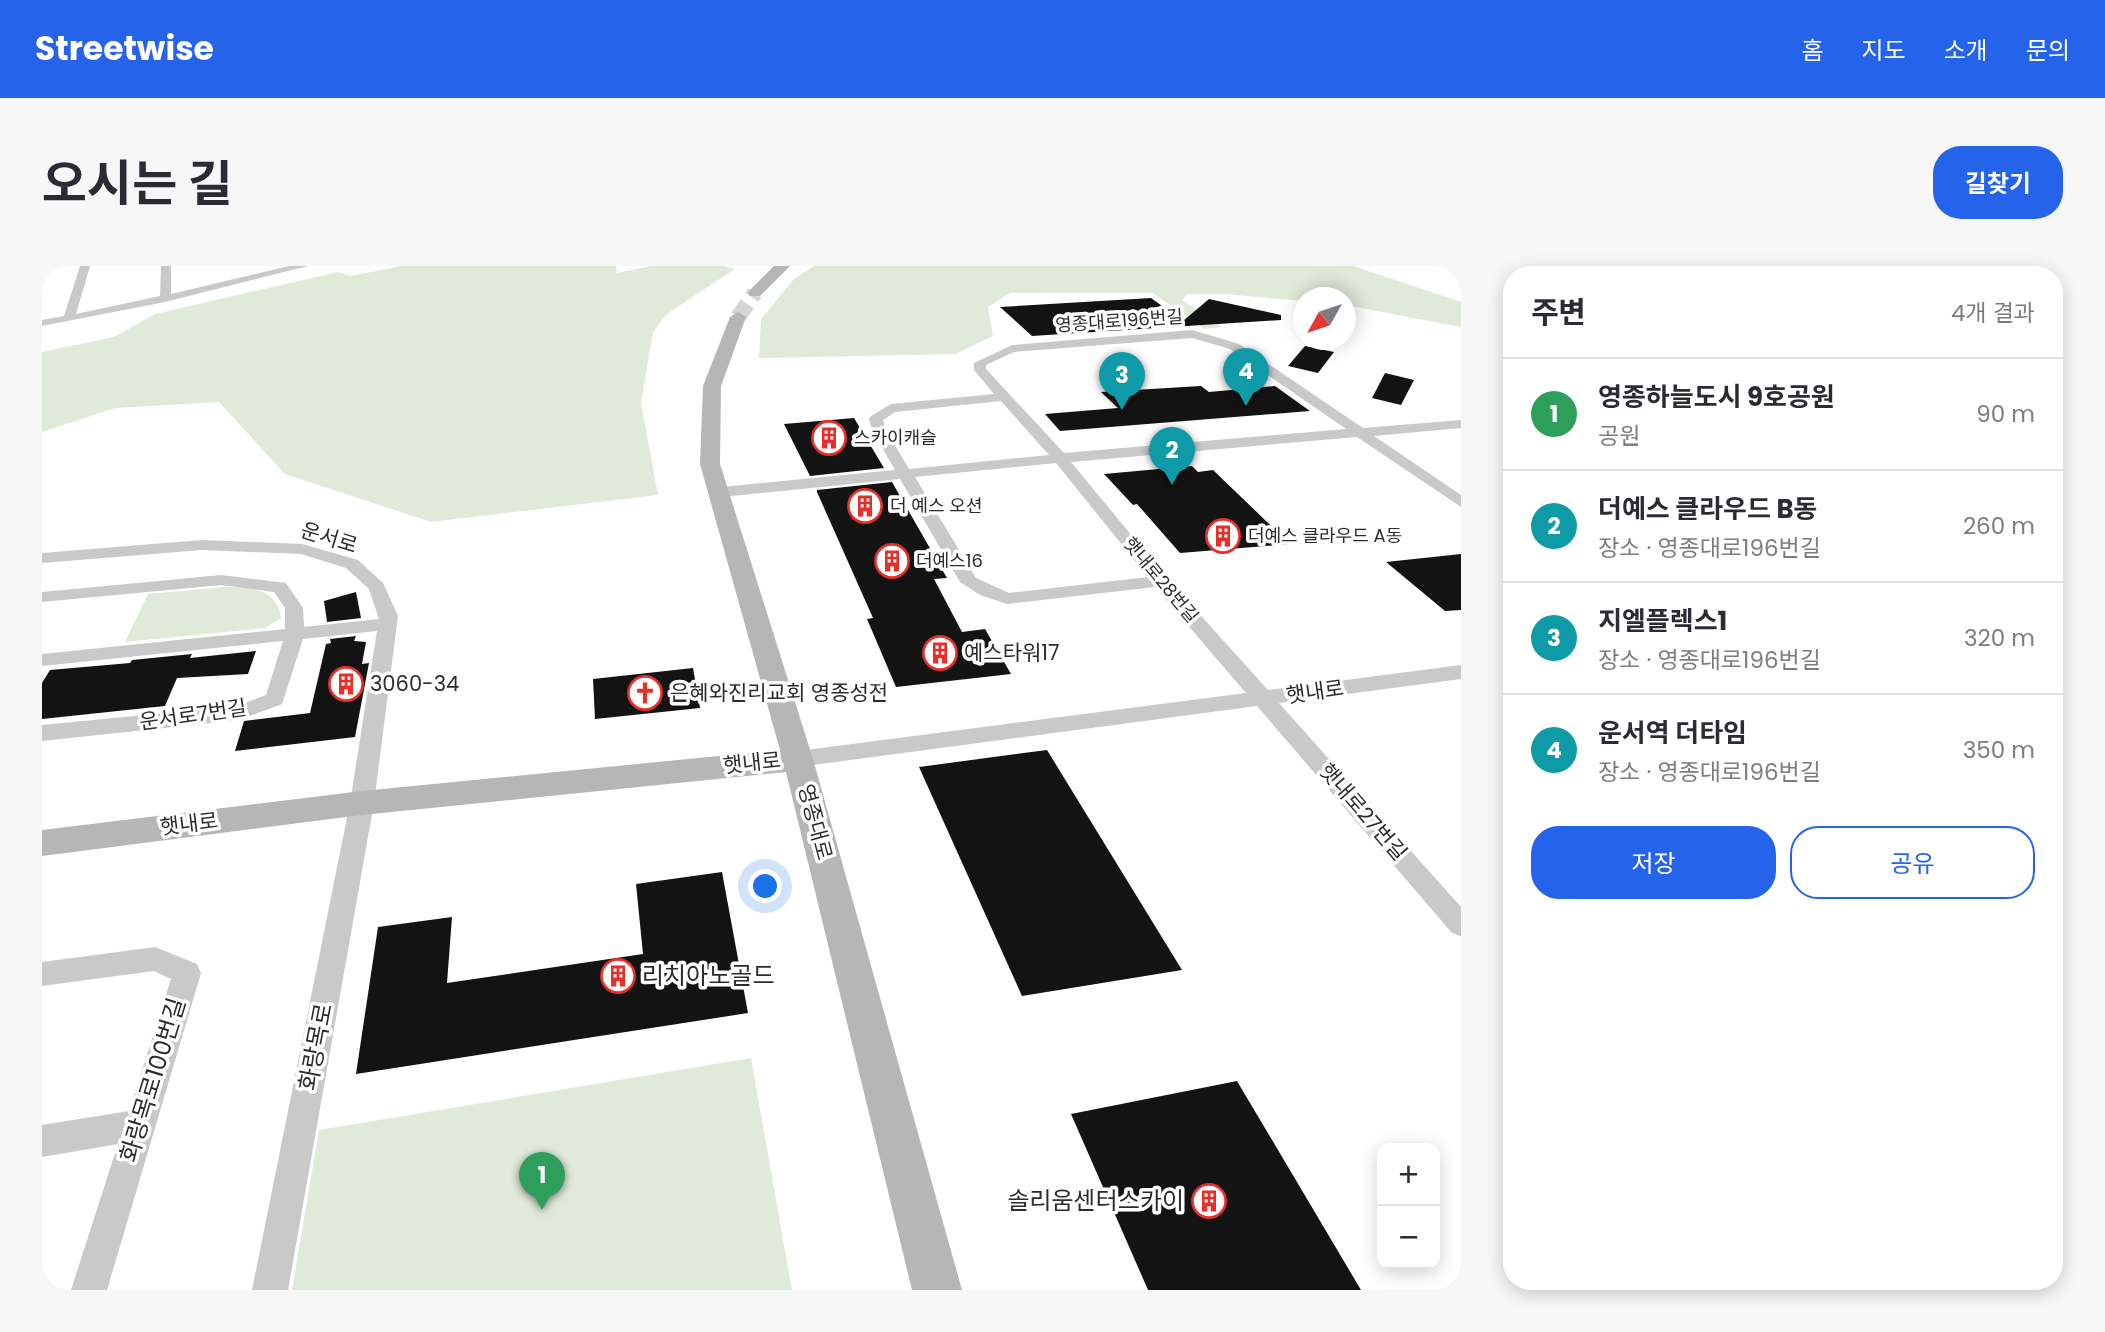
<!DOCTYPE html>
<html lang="ko">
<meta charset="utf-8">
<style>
:root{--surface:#fff;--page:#f7f7f7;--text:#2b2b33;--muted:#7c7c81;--line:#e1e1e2;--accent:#2563eb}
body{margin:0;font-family:Poppins,"Noto Sans KR",sans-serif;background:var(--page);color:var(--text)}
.controls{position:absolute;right:21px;bottom:21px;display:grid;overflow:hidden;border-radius:14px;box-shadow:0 4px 18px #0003}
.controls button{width:63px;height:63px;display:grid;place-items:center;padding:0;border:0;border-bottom:2px solid var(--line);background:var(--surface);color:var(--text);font:35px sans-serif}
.compass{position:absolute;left:1251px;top:21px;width:63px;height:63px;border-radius:50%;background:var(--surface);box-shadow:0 4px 18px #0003;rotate:230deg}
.you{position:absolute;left:724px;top:621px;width:24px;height:24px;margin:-18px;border:5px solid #fff;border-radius:50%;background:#1a73e8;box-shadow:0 0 0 10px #1a73e833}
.badge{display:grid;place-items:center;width:46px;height:46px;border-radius:50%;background:var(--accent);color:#fff;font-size:23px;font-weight:700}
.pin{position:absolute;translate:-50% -58px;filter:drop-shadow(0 2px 4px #0008)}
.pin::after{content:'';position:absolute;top:37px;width:24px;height:21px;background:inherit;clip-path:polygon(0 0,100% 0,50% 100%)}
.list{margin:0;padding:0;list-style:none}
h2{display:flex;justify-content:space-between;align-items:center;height:91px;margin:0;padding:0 28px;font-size:30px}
h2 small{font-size:23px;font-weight:400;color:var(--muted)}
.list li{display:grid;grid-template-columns:46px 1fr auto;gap:21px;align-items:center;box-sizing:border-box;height:112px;padding:0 28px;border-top:2px solid var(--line)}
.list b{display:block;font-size:26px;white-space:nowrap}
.list p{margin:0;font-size:23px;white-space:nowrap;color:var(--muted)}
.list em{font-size:23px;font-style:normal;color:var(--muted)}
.actions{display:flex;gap:14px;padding:21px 28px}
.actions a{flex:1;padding:16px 0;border:2px solid var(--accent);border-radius:28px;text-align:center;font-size:24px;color:var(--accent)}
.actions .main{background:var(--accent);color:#fff}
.map{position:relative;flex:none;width:1419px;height:1024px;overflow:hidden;border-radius:28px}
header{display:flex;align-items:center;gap:42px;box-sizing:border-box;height:98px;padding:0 35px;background:var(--accent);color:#fff}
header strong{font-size:33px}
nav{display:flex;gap:38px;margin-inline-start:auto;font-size:24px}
.intro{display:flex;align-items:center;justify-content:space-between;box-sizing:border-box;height:168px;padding:0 42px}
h1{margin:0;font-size:49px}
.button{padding:18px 32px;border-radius:28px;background:var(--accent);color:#fff;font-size:24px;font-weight:700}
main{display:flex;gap:42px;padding:0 42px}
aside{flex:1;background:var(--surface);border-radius:28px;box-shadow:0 4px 18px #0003}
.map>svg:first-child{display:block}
.green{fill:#e0ead9}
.building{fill:#131313}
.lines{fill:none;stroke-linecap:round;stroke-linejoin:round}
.secondary-tunnel{stroke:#d5d5d5;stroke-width:16;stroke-dasharray:16 8;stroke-linecap:butt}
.minor{fill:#c9c9c9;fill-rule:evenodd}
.secondary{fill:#b6b6b6;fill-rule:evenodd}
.labels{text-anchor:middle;stroke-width:7;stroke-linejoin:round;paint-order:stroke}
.far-street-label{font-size:18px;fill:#2c2c2c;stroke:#fff}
.far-poi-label{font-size:18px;fill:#2c2c2c;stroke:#fff;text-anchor:start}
.street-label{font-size:21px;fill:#2c2c2c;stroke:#fff}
.poi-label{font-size:21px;fill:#2c2c2c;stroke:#fff;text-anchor:start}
.near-poi-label{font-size:24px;fill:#2c2c2c;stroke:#fff;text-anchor:start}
.near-street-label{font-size:24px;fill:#2c2c2c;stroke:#fff}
</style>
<header>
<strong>Streetwise</strong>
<nav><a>홈</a><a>지도</a><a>소개</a><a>문의</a></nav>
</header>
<div class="intro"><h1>오시는 길</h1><a class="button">길찾기</a></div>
<main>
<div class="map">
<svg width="1419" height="1024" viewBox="0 0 1419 1024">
<rect width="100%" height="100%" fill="#fff"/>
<g class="green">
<polygon points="359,0 574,0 575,7 609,0 682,0 693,3 625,48 611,66 599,137 616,229 389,256 243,208 177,136 73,142 0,166 0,86 72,71 113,48 296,6 309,10"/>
<polygon points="772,0 1311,0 1419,36 1419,61 1304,39 1304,32 1262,32 1261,35 1181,28 1146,28 1140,34 1180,61 1162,63 1111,27 968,27 946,41 951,70 913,88 717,92 719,53 752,13"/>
<path d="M184 321C208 321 236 323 239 352L223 362 83 376 106 328Z"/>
<polygon points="709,792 750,1024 250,1024 277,864"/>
</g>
<g class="building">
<polygon points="1109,32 1141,55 1167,33 1239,49 1239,54 990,70 958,41"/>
<polygon points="1263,80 1292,86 1276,107 1246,100"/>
<polygon points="1343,107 1372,114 1359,139 1330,132"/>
<polygon points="1159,120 1167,126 1233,120 1268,145 1018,165 1003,148 1076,142 1059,126"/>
<polygon points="812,152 842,202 768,210 742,158"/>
<polygon points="1150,200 1156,206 1171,204 1248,278 1138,287 1095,238 1091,239 1062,208"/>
<polygon points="850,216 905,312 892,313 920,366 943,363 969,408 854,421 825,353 831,352 775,226 775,224"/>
<polygon points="1419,288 1419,344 1403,345 1344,296"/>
<polygon points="314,326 319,352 285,356 282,335"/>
<polygon points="314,370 312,375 324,376 320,398 327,397 313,471 193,485 202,455 268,447 284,378 289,377 288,373"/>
<polygon points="214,385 206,408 135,412 123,440 0,453 0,417 8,404 88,397 90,394 150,388 148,392"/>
<polygon points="651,402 658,442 553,453 551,413"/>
<polygon points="1005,484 1140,704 980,730 877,501"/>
<polygon points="680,606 706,747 314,808 336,661 410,651 405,717 601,688 594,618"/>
<polygon points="1195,815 1319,1024 1106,1024 1029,848"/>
</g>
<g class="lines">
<polyline class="secondary-tunnel" points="696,51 713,27"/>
<g class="minor">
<polygon points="38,0 48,0 34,48 118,30 119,0 129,0 129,28 247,0 266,0 123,36 0,60 0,54 22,50"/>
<path d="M1150 64 1197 78 1321 162 1419 154V162L1332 170 1419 229V241L1315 171 1029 196 1124 311 1226 424 1419 399V413L1237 437 1419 641V670L1410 667 1215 440 756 501 748 499 745 493 748 487 756 485 1204 427 1113 321 965 338 938 329 918 316 858 213 679 231 671 226 679 221 853 204 830 164 827 153 829 150 849 138 952 128 932 104V97L970 79ZM1150 72 1188 83 1304 163 1022 187 944 103V99L972 86ZM959 135 1007 189 867 203 844 164 841 154 853 146ZM1014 197 1106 311 967 327 934 312 873 211Z"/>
<polygon points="160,274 260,278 316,294 341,317 356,350 332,537 246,1024 210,1024 308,537 335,365 261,373 240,438 197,454 0,475 0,459 194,440 224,429 241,375 0,400 0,388 243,363 243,342 232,326 179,319 0,336 0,326 179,309 244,317 261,342 262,361 337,353 327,323 304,302 259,288 160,284 0,297 0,287"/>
<polygon points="113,681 155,698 159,707 65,1024 29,1024 76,878 0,891 0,859 87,845 129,713 112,705 0,720 0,696"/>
</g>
<g class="secondary">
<polygon points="732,0 748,0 718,30 708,30 706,27 708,24"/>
<polygon points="696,46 704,51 679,120 678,198 771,493 920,1024 870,1024 744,506 320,549 0,590 0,564 320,525 738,484 658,198 661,120 688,51"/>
</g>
</g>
<defs>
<g id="building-ring" transform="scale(1.75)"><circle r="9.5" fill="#fff" stroke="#e72f2a" stroke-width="1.5"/><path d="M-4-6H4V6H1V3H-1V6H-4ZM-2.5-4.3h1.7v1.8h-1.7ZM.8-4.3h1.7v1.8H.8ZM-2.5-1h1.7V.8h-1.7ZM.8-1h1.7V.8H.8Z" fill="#e72f2a"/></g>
<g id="church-ring" transform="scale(1.75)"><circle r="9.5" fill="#fff" stroke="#e72f2a" stroke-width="1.5"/><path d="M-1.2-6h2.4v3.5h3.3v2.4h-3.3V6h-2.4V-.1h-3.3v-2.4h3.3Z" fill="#e72f2a"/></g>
</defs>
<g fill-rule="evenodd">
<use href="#building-ring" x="787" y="172"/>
<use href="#building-ring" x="823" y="240"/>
<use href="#building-ring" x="1181" y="270"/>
<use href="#building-ring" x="850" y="295"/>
<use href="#building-ring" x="898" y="387"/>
<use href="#building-ring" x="304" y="418"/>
<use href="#church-ring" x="603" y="427"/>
<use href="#building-ring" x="576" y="710"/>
<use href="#building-ring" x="1167" y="935"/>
</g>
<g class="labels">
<g class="far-street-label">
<text transform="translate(1077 55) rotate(-4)" y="6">영종대로196번길</text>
<text transform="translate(1119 314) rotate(50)" y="6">햇내로28번길</text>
</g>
<g class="far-poi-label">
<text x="812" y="178">스카이캐슬</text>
<text x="848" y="246">더 예스 오션</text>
<text x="1206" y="276">더예스 클라우드 A동</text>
<text x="874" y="301">더예스16</text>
</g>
<g class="street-label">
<text transform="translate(287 272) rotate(17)" y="7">운서로</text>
<text transform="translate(1273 426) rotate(-8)" y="7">햇내로</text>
<text transform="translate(151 449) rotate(-8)" y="7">운서로7번길</text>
<text transform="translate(710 497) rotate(-6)" y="7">햇내로</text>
<text transform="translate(1321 546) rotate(49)" y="7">햇내로27번길</text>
<text transform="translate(773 556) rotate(75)" y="7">영종대로</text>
<text transform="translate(147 558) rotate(-7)" y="7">햇내로</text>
</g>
<g class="poi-label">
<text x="922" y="394">예스타워17</text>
<text x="328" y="425">3060-34</text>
<text x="628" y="434">은혜와진리교회 영종성전</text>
</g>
<g class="near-poi-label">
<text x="600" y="718">리치아노골드</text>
<text x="1142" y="943" text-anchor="end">솔리움센터스카이</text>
</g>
<g class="near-street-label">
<text transform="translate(274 781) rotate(-79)" y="8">화랑목로</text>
<text transform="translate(111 814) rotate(-73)" y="8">화랑목로100번길</text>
</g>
</g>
</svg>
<div class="controls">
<button>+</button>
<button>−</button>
</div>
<svg class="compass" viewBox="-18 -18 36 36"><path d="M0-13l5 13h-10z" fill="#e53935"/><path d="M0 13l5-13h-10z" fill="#7c7c81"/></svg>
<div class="you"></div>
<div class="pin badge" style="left:500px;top:944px;background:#2e9e5b">1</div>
<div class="pin badge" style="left:1130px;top:219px;background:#0f9aa8">2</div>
<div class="pin badge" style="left:1080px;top:144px;background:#0f9aa8">3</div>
<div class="pin badge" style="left:1204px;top:140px;background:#0f9aa8">4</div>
</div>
<aside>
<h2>주변<small>4개 결과</small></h2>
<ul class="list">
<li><span class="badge" style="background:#2e9e5b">1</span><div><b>영종하늘도시 9호공원</b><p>공원</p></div><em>90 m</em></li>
<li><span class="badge" style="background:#0f9aa8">2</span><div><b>더예스 클라우드 B동</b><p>장소 · 영종대로196번길</p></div><em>260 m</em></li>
<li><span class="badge" style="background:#0f9aa8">3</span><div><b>지엘플렉스1</b><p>장소 · 영종대로196번길</p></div><em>320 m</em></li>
<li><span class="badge" style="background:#0f9aa8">4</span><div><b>운서역 더타임</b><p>장소 · 영종대로196번길</p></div><em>350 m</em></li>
</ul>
<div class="actions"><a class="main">저장</a><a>공유</a></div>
</aside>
</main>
